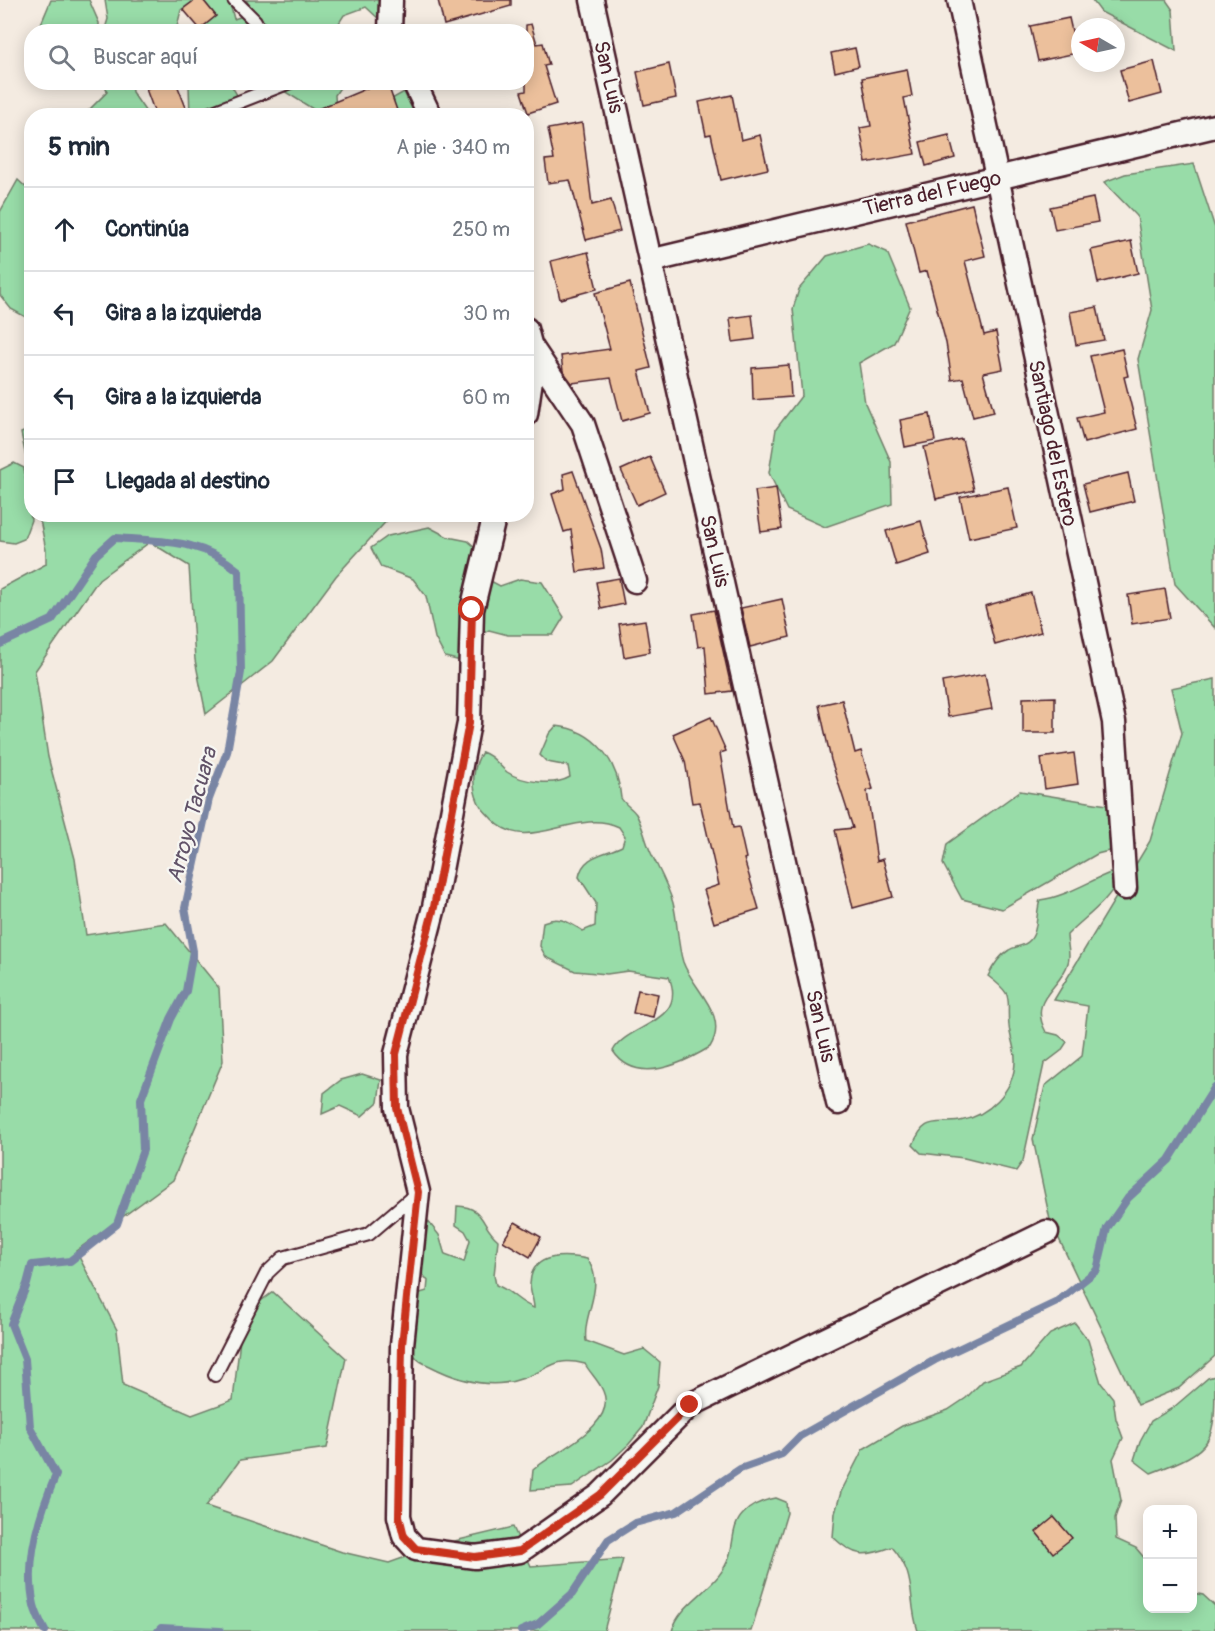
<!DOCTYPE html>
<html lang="es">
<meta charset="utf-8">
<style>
:root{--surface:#fff;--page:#f6f6f7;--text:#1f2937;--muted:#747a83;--line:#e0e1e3}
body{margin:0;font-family:Pangolin,sans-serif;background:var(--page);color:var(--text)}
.controls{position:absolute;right:18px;bottom:18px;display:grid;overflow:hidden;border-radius:12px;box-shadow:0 3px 15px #0003}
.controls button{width:54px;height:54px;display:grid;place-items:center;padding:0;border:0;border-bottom:2px solid var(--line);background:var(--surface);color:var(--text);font:30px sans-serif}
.compass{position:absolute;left:1071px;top:18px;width:54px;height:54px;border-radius:50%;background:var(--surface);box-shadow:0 3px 15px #0003;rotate:279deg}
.stop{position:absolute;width:18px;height:18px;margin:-14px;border:4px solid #c8321e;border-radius:50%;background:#fff}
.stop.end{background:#c8321e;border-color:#fff;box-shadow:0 2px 6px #0008}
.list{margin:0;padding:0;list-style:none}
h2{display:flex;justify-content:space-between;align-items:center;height:78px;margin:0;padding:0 24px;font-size:26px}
h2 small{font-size:20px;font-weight:400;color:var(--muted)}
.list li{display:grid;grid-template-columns:39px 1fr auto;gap:18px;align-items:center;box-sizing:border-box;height:84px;padding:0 24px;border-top:2px solid var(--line)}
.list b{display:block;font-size:22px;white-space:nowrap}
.list em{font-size:20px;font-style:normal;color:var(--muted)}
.icon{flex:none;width:33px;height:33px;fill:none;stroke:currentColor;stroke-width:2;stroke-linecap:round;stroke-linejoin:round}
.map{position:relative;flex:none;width:1215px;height:1631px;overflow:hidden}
.search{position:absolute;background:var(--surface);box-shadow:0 3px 15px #0003;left:24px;top:24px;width:510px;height:66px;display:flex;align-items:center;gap:15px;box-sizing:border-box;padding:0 21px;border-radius:24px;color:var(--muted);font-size:22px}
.panel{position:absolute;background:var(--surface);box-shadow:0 3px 15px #0003;left:24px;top:108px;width:510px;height:414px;border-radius:24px}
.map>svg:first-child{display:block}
.green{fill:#98dca8;stroke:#717e6a;stroke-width:1.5}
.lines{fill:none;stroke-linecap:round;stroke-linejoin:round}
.stream{stroke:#7985a4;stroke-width:8}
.building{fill:#ecc09c;stroke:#4a1f2b;stroke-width:1.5}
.lane-casing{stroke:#4a1f2b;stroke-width:16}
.street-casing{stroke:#4a1f2b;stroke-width:27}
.lane{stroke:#f6f6f2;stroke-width:12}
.street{stroke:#f6f6f2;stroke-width:22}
.route{stroke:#c8321e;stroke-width:8}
.labels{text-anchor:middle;stroke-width:4.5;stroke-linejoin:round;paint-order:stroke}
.street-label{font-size:21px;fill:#4a1f2b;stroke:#f6f6f2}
.water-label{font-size:22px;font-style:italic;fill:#615268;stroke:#f6f6f2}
</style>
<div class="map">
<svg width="1215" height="1631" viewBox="0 0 1215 1631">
<rect width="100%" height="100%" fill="#f4ebe1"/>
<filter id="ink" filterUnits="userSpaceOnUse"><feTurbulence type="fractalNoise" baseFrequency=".0167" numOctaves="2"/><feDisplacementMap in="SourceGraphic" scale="12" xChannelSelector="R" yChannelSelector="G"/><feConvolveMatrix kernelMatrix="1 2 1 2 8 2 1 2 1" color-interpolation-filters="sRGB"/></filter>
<g filter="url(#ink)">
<g class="green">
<polygon points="51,0 89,0 99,23 99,31 38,31"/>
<polygon points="105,0 195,0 181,10 176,31 104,32 108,19"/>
<polygon points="203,0 229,0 234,19 254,12 246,0 385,0 380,20 366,7 344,15 334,31 201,32 200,29 216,16"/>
<polygon points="1092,0 1166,0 1173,10 1176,51 1101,12"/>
<polygon points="131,82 132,92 148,115 87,115 86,113 107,92 105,83"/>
<polygon points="186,83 230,83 245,109 234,115 190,115 189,86"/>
<polygon points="271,83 343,83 335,95 336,113 315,115 313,109"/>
<polygon points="404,92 415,115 379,116 383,104"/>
<polygon points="1194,164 1215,228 1215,628 1175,584 1138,359 1152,310 1137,216 1104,182 1125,174"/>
<polygon points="18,180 31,192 31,320 11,309 0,295 0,212"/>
<polygon points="868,244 887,252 910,307 894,343 859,363 865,403 891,462 892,504 825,527 787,510 769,473 776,429 802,395 793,309 799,289 827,256"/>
<polygon points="31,429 32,429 31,482 21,433"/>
<polygon points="14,463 24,468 31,520 24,539 14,543 0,541 0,470"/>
<polygon points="39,515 392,515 336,576 273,661 206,714 195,660 189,566 150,542 99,579 35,671 48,757 75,859 86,935 166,923 219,988 223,1061 173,1180 76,1251 117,1330 123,1385 192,1415 233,1400 243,1314 273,1292 346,1358 327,1448 240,1460 206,1506 342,1552 389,1563 442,1544 513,1527 531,1566 623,1559 604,1631 0,1631 0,589 46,564 46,550"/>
<polygon points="429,527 448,537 468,541 484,555 481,576 500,586 520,579 542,582 564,617 553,635 508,635 489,630 470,641 465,662 445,657 435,638 426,596 413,579 381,567 371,548 388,536"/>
<polygon points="1215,679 1215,1356 1179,1388 1138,1405 1050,1220 1033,1139 1045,1086 1082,1056 1088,1006 1054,1000 1150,841 1182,733 1171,688"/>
<path d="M556 726C595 730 618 761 621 798 625 805 632 808 636 814 643 826 645 840 651 853 659 870 668 885 673 903 678 922 677 943 683 962 693 990 730 1015 710 1047 682 1064 636 1086 613 1051 628 1023 688 1024 669 977L628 971 607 974 575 971 546 957 540 946 543 922C560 915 568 922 583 931L595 926 596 903 579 877C583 855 604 855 622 846L625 836 619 827C576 806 527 857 492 819 487 813 481 809 478 801 471 785 473 766 482 752 494 756 497 764 507 772 523 783 555 786 570 777L568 766 547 762 540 755 549 734Z"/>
<polygon points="1020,791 1107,805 1120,822 1117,843 1136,844 1097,854 1002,909 962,899 943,864 947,844"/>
<path d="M1110 873 1119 879C1107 903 1086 916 1067 935 1067 944 1071 954 1068 963 1061 989 1027 998 1046 1032L1058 1035 1067 1042 1061 1051 1044 1064 1023 1161 1016 1171 964 1158 921 1153 913 1145C925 1115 935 1125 960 1121 988 1116 1014 1091 1015 1062 1016 1050 1010 1038 1009 1026 1006 997 1016 997 988 976 993 966 999 956 1009 950 1015 946 1024 947 1030 940 1038 932 1036 912 1040 900 1065 897 1087 882 1110 873Z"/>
<polygon points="362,1074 381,1080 378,1102 362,1116 340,1106 322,1114 324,1093 341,1080"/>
<path d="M457 1206C485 1207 480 1225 498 1240L494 1275 496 1285C511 1290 519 1303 534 1308 534 1301 530 1292 530 1284 531 1252 565 1255 587 1259 607 1286 582 1313 586 1341L624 1355 644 1349 660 1362 658 1386 643 1427 629 1444 612 1460 572 1487 531 1490 533 1470C552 1452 619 1426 603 1391 599 1381 590 1373 585 1364 553 1356 551 1369 524 1378 493 1390 459 1381 430 1366 425 1364 418 1361 415 1356 405 1342 408 1314 407 1297L427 1291 428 1281 415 1264 417 1231 402 1217 399 1207 419 1210 439 1235 445 1255 464 1262 470 1240 465 1231 456 1225Z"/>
<path d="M1075 1323 1088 1340 1101 1383 1113 1398 1116 1419 1123 1438 1113 1459 1121 1500 1115 1518 1116 1539 1136 1548 1147 1561 1148 1608H1192L1193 1593 1203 1595 1215 1606V1631H918C907 1597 918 1577 892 1547 865 1557 855 1558 833 1537L835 1513 841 1492 863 1449 902 1426 948 1410 966 1398 983 1381 1021 1367 1050 1334Z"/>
<path d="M1215 1376C1215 1444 1215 1449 1151 1473L1134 1460 1140 1441 1151 1421 1174 1407 1208 1378Z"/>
<path d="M776 1498 786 1502 787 1513 751 1631H672C680 1602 715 1590 727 1562 735 1547 730 1527 743 1514 751 1505 765 1500 776 1498Z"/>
</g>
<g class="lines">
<g class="stream">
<path d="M0 644 52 620 96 555 115 538C163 542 200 538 239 571L241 672 227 752 209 799 185 908 193 951 186 991 171 1019 141 1099 143 1150 117 1224 70 1261 32 1265 27 1284 11 1324 25 1359 30 1427 56 1475C39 1514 24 1562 34 1605 36 1614 41 1623 45 1631"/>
<polyline points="158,1631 161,1628 220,1631"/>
<polyline points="521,1631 538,1624 572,1594 608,1540 635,1523 676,1512 740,1469 782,1454 800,1436 935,1360 1057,1302 1097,1270 1107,1228 1128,1198 1169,1160 1215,1087"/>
</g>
</g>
<g class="building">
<polygon points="195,0 203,0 216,16 200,29 183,9"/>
<polygon points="438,0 511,0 511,6 444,25"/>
<polygon points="1069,18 1077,53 1038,61 1030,26"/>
<polygon points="531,24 537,44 543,43 549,65 544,66 556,104 528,113 521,92 526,91 526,25"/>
<polygon points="855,48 859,66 835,72 831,53"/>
<polygon points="1154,61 1162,94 1129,103 1120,70"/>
<polygon points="669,64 676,98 644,105 637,72"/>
<polygon points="907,69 912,96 904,98 915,154 866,163 860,128 871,126 862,78"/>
<polygon points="162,82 176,82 187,110 173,116 156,116 146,89"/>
<polygon points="382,82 387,82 399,116 301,116"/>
<polygon points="732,95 741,140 760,135 768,169 721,180 711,134 706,135 699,102"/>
<polygon points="582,123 592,205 611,200 620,231 586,240 570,180 548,183 545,160 554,159 548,129"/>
<polygon points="949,135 955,158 926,166 920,142"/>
<polygon points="1093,198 1098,222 1055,230 1050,207"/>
<polygon points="972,204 985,256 965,261 984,335 996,332 1003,369 983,373 994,412 973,417 963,378 952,380 946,343 927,271 919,273 906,221"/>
<polygon points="1131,241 1138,273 1098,283 1091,250"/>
<polygon points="588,252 597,289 560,299 551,261"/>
<polygon points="630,283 651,368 639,371 650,413 622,421 611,378 572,383 563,371 561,356 610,349 595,293"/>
<polygon points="1097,307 1104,340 1076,345 1070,312"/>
<polygon points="752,315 755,339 733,342 730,318"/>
<polygon points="1122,349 1128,376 1124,377 1137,429 1084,443 1077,418 1104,412 1090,356"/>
<polygon points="789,365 791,397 753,400 752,368"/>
<polygon points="930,414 935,441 905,447 900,420"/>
<polygon points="962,439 974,490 936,499 924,447"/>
<polygon points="650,457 665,492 637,505 621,470"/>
<polygon points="573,471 601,549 604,568 577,572 571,530 564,532 552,494 565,489 563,474"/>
<polygon points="1128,473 1134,501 1090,512 1083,484"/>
<polygon points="1008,487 1017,528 969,538 960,497"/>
<polygon points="776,488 782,529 761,532 755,491"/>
<polygon points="921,521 930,554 896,565 886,531"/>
<polygon points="619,578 624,604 601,609 596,582"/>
<polygon points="1165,589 1170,618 1132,624 1128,595"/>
<polygon points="1031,593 1041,632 995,645 985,606"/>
<polygon points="782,599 790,637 750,647 741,608"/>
<polygon points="714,610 732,691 709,694 705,646 698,647 693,614"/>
<polygon points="645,620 650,652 624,657 619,624"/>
<polygon points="985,674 992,709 948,717 942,682"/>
<polygon points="1055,697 1055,733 1023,733 1023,698"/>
<polygon points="842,700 855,753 861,751 873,789 867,791 877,861 883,859 893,897 853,908 835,830 853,828 831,760 819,705"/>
<polygon points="711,717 726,751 720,753 733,828 739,827 746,858 744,859 759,909 714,923 704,890 719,885 700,802 692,803 685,761 673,734"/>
<polygon points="1074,753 1078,784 1045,789 1041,758"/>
<polygon points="638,990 658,994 653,1017 633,1013"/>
<polygon points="515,1222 541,1237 530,1257 503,1241"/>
<polygon points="1054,1517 1072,1538 1053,1553 1036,1532"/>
</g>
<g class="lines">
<g class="lane-casing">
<g id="lane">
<polyline points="234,0 255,21 261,32"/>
<polyline points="203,116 290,82"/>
<polyline points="215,1375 267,1273 283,1258 369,1234 417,1193"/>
</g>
</g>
<g class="street-casing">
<g id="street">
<polyline points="592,0 838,1103"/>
<polyline points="959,0 1114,722 1125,888"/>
<polyline points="390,32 391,0"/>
<polyline points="414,82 430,116"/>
<polyline points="650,261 1215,126"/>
<polyline points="526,329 534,359 526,414"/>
<polyline points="532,348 583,424 635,581"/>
<polyline points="495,514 472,610 469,723 434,907 396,1054 397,1108 418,1192 402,1345 399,1516 404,1536 416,1549 475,1557 520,1551 600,1495 690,1405 1047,1232"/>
</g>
</g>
<use href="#lane" class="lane"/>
<use href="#street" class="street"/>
</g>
</g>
<g class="lines" filter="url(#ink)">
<polyline class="route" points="472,610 469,723 434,907 396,1054 397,1108 418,1192 402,1345 399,1516 404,1536 416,1549 475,1557 520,1551 600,1495 690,1405"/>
</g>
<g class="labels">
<g class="street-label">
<text transform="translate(609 77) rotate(77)" y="7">San Luis</text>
<text transform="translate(932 193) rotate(-13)" y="7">Tierra del Fuego</text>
<text transform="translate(1053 443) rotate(78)" y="7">Santiago del Estero</text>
<text transform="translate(715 551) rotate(77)" y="7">San Luis</text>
<text transform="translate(821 1026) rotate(77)" y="7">San Luis</text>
</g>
<g class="water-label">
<text transform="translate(191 815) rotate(-75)" y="8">Arroyo Tacuara</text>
</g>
</g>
</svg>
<div class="controls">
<button>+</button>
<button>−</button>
</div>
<svg class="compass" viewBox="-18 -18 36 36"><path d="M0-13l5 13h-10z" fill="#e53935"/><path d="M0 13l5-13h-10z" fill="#747a83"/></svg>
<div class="stop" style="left:472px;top:610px"></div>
<div class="stop end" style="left:690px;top:1405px"></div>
<div class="search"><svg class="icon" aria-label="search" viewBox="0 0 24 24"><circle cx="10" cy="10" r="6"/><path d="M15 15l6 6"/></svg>Buscar aquí</div>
<section class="panel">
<h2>5 min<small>A pie · 340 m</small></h2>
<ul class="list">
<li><svg class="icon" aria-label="ahead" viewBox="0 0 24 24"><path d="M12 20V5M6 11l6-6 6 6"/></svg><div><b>Continúa</b></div><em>250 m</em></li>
<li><svg class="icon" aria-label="left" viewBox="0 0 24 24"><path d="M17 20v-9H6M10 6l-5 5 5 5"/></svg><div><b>Gira a la izquierda</b></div><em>30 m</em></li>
<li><svg class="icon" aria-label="left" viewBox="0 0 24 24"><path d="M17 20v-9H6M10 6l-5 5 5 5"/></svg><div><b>Gira a la izquierda</b></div><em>60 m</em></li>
<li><svg class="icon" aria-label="arrive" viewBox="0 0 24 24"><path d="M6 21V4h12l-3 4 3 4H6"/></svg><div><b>Llegada al destino</b></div></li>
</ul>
</section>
</div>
